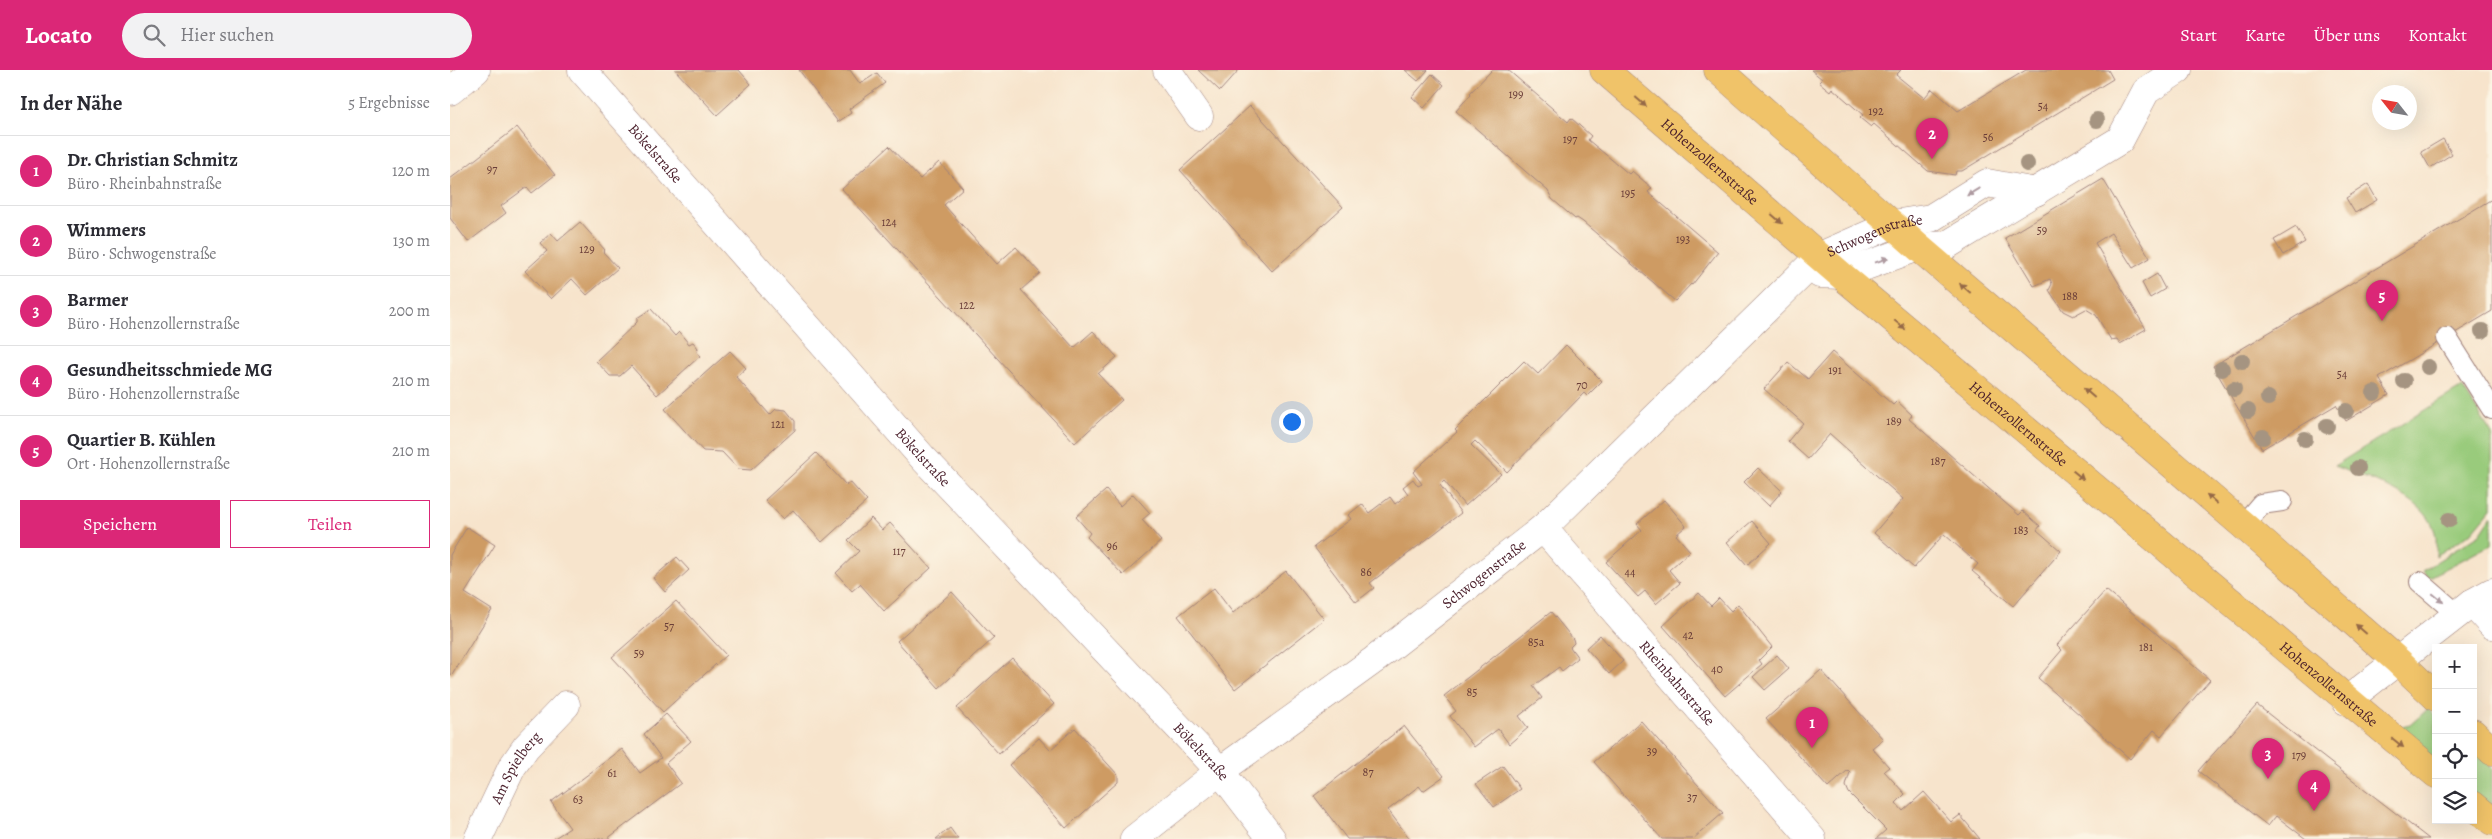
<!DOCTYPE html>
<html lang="de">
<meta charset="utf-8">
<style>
:root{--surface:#fff;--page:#f2f2f3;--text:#2b2b33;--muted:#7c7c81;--line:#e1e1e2;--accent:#db2777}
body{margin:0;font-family:Alegreya,serif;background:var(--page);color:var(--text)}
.controls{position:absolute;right:15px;bottom:15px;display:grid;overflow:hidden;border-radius:0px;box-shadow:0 5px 20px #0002}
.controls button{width:45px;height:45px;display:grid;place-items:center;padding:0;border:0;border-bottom:1px solid var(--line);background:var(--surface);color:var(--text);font:25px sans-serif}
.compass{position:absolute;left:1922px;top:15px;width:45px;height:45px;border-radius:50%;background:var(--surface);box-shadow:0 5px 20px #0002;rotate:301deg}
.you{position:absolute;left:841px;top:351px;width:18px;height:18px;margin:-12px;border:4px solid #fff;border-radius:50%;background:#1a73e8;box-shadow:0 0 0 8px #1a73e833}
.badge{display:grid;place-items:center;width:32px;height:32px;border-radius:50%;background:var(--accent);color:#fff;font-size:16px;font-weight:700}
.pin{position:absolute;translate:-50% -41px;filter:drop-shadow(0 1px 2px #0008)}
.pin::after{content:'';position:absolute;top:26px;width:18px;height:15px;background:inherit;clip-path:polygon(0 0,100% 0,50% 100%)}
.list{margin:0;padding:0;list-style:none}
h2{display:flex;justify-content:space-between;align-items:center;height:65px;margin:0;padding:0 20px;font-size:21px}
h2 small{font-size:16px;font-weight:400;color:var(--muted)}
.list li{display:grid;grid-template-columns:32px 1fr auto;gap:15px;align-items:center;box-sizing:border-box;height:70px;padding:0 20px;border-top:1px solid var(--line)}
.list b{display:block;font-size:19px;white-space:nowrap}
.list p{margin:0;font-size:16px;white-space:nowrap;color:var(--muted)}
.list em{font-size:16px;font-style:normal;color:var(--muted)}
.actions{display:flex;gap:10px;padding:15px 20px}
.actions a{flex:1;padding:11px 0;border:1px solid var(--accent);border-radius:0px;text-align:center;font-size:18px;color:var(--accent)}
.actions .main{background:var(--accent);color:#fff}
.icon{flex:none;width:28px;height:28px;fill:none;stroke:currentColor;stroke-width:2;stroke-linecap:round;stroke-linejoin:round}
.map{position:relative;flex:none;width:2042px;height:769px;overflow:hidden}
header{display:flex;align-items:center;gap:30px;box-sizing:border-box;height:70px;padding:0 25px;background:var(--accent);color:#fff}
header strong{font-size:24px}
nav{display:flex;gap:28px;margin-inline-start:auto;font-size:18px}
.search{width:350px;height:45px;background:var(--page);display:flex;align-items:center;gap:12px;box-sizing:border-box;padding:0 18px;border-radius:28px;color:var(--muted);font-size:19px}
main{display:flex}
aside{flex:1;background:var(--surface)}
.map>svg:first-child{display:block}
.green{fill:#99cb7b;stroke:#727553}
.building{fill:#ce9b63}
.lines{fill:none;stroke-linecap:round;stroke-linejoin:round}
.service-casing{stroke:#a0827c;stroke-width:22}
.minor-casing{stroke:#a0827c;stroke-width:29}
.primary-casing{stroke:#a0827c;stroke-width:29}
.service{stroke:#fff;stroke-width:20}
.minor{stroke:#fff;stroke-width:28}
.primary{stroke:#f0c369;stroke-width:28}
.tree{fill:#a59481}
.oneway{fill:#956947}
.oneway2{fill:#ae9aa0}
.labels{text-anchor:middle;stroke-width:5;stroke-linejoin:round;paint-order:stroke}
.number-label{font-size:12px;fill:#6b3e39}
.street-label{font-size:15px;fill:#4a1f2b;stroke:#fcf5e5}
</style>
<header>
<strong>Locato</strong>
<div class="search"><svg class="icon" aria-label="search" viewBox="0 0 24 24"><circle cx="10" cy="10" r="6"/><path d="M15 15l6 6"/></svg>Hier suchen</div>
<nav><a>Start</a><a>Karte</a><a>Über uns</a><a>Kontakt</a></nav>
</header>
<main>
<aside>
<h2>In der Nähe<small>5 Ergebnisse</small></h2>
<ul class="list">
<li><span class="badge">1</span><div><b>Dr. Christian Schmitz</b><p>Büro · Rheinbahnstraße</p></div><em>120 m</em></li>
<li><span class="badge">2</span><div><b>Wimmers</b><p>Büro · Schwogenstraße</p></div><em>130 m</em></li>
<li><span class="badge">3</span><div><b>Barmer</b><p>Büro · Hohenzollernstraße</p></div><em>200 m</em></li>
<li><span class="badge">4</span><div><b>Gesundheitsschmiede MG</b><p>Büro · Hohenzollernstraße</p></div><em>210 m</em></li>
<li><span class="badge">5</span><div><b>Quartier B. Kühlen</b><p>Ort · Hohenzollernstraße</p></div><em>210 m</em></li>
</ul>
<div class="actions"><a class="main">Speichern</a><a>Teilen</a></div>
</aside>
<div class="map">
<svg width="2042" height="769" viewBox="0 0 2042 769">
<rect width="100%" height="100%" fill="#fcf5e5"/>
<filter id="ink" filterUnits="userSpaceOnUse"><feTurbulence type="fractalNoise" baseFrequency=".02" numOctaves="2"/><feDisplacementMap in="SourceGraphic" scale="10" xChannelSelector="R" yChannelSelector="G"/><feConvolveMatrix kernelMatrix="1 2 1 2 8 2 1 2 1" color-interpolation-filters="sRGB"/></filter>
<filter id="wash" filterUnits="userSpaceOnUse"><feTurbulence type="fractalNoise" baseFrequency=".0096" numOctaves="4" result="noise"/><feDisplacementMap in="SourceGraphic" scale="20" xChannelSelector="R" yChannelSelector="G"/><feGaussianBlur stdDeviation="1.12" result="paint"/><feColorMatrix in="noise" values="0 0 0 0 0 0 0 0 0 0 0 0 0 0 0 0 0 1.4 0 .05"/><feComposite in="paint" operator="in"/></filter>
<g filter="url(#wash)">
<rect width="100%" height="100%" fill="#f7e4cc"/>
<g class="green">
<path d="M2012 317 2042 364V438L2022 462 1986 486C1986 478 1987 469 1985 462 1975 425 1915 408 1884 396Z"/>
<polygon points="2042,446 2042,474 1978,508 1972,501 2030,464"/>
<polygon points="1978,639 1986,646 1986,702 1940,660 1960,655"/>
<polygon points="2023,679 2042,698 2042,746 2023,731"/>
</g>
<g id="blocks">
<g class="building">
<polygon points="225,0 289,0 301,14 267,45"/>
<polygon points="349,0 400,0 410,14 427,3 435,13 399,39 401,43 388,52"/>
<polygon points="748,0 789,0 770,21"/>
<polygon points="955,0 978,0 968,11"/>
<polygon points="1042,0 1058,0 1118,52 1121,48 1141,66 1138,70 1179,104 1182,101 1202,118 1198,122 1268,182 1242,215 1241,214 1225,231 1133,152 1127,148 1125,149 1102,129 1098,121 1006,41 1021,24 1020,23"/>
<polygon points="1361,0 1451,0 1446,5 1474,28 1482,19 1508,41 1576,0 1658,0 1663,9 1512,101 1506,101 1505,105 1478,101 1424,54 1421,57 1410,48 1413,45 1382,18 1380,21 1369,12 1372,9"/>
<polygon points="982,4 994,15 974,38 962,27"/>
<polygon points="800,36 893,137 822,201 730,100"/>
<polygon points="67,57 105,105 82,123 77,117 51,136 56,143 18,172 0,148 0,109"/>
<polygon points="1993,69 2002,84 1980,98 1971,82"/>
<polygon points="439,76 470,109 489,92 513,118 494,135 547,194 566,177 590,203 571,220 624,278 643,261 667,287 648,304 672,330 625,373 392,119"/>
<polygon points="1653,109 1700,188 1683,198 1661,163 1645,173 1696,259 1670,274 1667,269 1661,270 1646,245 1636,239 1623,246 1613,241 1599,220 1602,214 1600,209 1584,216 1555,168"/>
<polygon points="1918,114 1927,130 1905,143 1896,128"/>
<polygon points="2042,129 2042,241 1929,308 1939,325 1896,351 1886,335 1812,379 1763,296"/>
<polygon points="130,152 155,180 153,182 168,198 137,225 122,209 101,229 75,201 97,181 90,173 101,163 108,171"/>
<polygon points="1846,157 1855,172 1833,185 1824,170"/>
<polygon points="1707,204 1715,219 1700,228 1692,213"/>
<polygon points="201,239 225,266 229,262 239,274 243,272 248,278 247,282 250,286 207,325 181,296 170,306 160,306 146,291 187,252 187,248"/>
<polygon points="1116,275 1152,311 1137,326 1134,323 1057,402 1025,371 1021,375 1051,404 1015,436 994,411 990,415 1011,443 920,513 924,518 906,532 864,477 901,449 898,445 912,434 919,443 940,427 945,434 958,424 953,417 963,409 968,416 972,414 963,402 1007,362 1005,360 1074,291 1088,304"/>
<polygon points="280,281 296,298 286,307 320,345 326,339 336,340 345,351 345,360 301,400 288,399 272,382 253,381 215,339"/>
<polygon points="1382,282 1443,335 1447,331 1462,345 1459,349 1569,445 1573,441 1590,456 1587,460 1611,481 1563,536 1522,501 1528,494 1494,464 1464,498 1424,463 1453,429 1380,364 1358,389 1338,371 1353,353 1314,319 1338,292 1358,309"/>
<polygon points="366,383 396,415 400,412 417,431 372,472 343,440 333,449 315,430"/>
<polygon points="1308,398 1332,421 1319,436 1294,412"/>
<polygon points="656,420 670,436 683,424 700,443 692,450 711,471 673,505 637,467 640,463 626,447"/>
<polygon points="1214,430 1236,456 1226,465 1240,481 1219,500 1230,513 1206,534 1195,521 1188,527 1156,492 1192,460 1187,454"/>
<polygon points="421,448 432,460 440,453 481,498 434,541 410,514 402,521 386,503 409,481 398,470"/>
<polygon points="1302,451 1321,473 1297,495 1277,472"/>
<polygon points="17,457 45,475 15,523 42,540 2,605 0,604 0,485"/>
<polygon points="227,487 239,500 215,522 203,508"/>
<polygon points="836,501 874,549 785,619 728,546 764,518 783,543"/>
<polygon points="1656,520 1760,610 1711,666 1704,660 1680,689 1588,608 1612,580 1607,575"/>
<polygon points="502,522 544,568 489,618 447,571"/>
<polygon points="1249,523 1261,536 1269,528 1281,541 1288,534 1322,577 1309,590 1312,594 1275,626 1213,556"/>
<polygon points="226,531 276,585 213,642 162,587"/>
<polygon points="1101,542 1123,569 1124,573 1120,577 1128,588 1112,601 1109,597 1083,616 1092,628 1069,646 1078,658 1059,674 1048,659 1024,677 1000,646 1006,641 994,626"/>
<polygon points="1150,565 1173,591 1159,604 1136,578"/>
<polygon points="1327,585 1339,599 1315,620 1303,607"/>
<polygon points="562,588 604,634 549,684 507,638"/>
<polygon points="1371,600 1433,669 1422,678 1439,697 1434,701 1455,724 1446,733 1453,741 1474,722 1501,752 1510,745 1530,769 1426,769 1436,760 1399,723 1396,716 1400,702 1398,700 1378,718 1316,649"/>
<polygon points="1807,635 1859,676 1979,769 1856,769 1826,746 1818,756 1748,701"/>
<polygon points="216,644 241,671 216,693 231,713 157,769 103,769 120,758 101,732 172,679 190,703 211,688 194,664"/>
<polygon points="1191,651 1273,743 1243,769 1212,769 1144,692"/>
<polygon points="954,656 994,706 973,721 969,716 938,740 960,769 897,769 864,726"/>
<polygon points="625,658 668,705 668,712 616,758 559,695 589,668 600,680"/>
<polygon points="1053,696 1070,719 1044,737 1026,714"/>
<polygon points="500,758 508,769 486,769"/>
</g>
</g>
</g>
<g filter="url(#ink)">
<use href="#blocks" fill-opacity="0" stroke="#a0827c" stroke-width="1"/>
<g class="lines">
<g class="service-casing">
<g id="service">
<polyline points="1997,268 2042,339"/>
<polyline points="1793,455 1811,434 1832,431"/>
<polyline points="1970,512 2007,544"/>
</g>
</g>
<g class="minor-casing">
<g id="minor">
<path id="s1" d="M132 0 473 388 770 701 822 769"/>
<polyline points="717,0 749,46"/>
<polyline points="0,21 26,0"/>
<polyline points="1370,204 1391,205 1468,177 1497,175 1670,70 1696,21 1728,0"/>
<path id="s2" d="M1093 458 1362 769"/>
<polyline points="2022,533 2042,555"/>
<polyline points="1896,631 2022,533 2042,522"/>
<path id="s3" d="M28 769 62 697 76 677 116 635"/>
<path id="s4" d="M684 769 770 701 924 590 1093 458 1370 186 1443 154 1481 148 1537 113 1586 122"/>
</g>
</g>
<g class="primary-casing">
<g id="primary">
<path id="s5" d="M1154 0 1391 205 1986 704"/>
<polyline points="1268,0 1468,177 1793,455 1948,591 1986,627"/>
<polyline points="2023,663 2042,681"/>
<polyline points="2023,735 2042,751"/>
</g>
</g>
<use href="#service" class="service"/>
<use href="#minor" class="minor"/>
<use href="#primary" class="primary"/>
</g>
<g class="tree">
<circle cx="1647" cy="50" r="8"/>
<circle cx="1577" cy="94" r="8"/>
<circle cx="2032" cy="261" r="8"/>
<circle cx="1792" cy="291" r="8"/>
<circle cx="1978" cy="297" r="8"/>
<circle cx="1772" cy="299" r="8"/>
<circle cx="1954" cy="311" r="8"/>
<circle cx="1784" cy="319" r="8"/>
<circle cx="1924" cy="323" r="8"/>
<circle cx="1818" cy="328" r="8"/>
<circle cx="1798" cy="341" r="8"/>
<circle cx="1896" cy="341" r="8"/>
<circle cx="1877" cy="356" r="8"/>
<circle cx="1813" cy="367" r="8"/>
<circle cx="1855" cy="369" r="8"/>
<circle cx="1908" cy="398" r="8"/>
<circle cx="1999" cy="450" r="8"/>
</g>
<defs><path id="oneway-solid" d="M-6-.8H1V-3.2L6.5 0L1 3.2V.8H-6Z" transform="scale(1.25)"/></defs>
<g class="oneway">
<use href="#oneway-solid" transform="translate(1191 32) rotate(41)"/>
<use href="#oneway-solid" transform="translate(1327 149) rotate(41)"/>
<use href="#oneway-solid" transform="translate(1515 218) rotate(-139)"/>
<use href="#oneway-solid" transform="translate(1450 255) rotate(40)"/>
<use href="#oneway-solid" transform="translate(1639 323) rotate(-139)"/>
<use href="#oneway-solid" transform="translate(1628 405) rotate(40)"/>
<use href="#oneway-solid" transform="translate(1762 429) rotate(-139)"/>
<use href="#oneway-solid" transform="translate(1911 559) rotate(-139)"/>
<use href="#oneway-solid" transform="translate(1948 673) rotate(39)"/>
</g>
<g class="oneway2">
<use href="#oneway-solid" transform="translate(1523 122) rotate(149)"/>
<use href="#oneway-solid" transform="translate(1432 190) rotate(-20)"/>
<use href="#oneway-solid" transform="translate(1988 528) rotate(40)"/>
</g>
</g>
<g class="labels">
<g class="number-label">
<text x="1066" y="28">199</text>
<text x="1593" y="40">54</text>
<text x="1426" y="45">192</text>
<text x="1538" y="71">56</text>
<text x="1120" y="73">197</text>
<text x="42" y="103">97</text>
<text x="1178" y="127">195</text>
<text x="439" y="156">124</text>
<text x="1592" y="164">59</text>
<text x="1233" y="173">193</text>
<text x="137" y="183">129</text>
<text x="1620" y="230">188</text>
<text x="517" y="239">122</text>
<text x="1385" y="304">191</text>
<text x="1892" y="308">54</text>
<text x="1132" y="319">70</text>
<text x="1444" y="355">189</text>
<text x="328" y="358">121</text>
<text x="1488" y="395">187</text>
<text x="1571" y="464">183</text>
<text x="662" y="480">96</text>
<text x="449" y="485">117</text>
<text x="916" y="506">86</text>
<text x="1180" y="506">44</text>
<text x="219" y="560">57</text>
<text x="1238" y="569">42</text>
<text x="1086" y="576">85a</text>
<text x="1696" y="581">181</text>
<text x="189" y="587">59</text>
<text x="1267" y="603">40</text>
<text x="1022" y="626">85</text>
<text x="1202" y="685">39</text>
<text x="1849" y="689">179</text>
<text x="918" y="706">87</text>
<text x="162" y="707">61</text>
<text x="1242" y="731">37</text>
<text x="128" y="733">63</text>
</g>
<g class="street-label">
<text dy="5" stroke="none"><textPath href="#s1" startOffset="111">Bökelstraße</textPath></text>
<text dy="5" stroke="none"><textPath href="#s5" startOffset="140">Hohenzollernstraße</textPath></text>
<text dy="5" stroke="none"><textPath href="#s4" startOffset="961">Schwogenstraße</textPath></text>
<text dy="5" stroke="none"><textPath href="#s5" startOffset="545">Hohenzollernstraße</textPath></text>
<text dy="5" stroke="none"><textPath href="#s1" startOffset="516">Bökelstraße</textPath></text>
<text dy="5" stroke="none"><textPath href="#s4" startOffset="439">Schwogenstraße</textPath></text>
<text dy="5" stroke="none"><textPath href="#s2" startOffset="205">Rheinbahnstraße</textPath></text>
<text dy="5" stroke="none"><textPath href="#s5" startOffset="950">Hohenzollernstraße</textPath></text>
<text dy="5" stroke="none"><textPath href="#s1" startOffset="921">Bökelstraße</textPath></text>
<text dy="5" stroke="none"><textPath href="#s3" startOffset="81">Am Spielberg</textPath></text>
</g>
</g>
</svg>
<div class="controls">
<button>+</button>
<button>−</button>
<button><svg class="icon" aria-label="locate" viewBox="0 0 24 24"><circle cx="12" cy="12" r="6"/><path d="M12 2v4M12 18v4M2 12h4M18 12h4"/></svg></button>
<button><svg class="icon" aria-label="layers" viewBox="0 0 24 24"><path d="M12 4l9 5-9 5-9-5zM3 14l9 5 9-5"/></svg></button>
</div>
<svg class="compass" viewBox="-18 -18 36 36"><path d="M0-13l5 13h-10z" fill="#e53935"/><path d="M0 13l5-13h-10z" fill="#7c7c81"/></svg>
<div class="you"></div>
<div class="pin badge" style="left:1362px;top:678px">1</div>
<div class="pin badge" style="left:1482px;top:89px">2</div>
<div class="pin badge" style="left:1818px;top:709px">3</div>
<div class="pin badge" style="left:1864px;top:741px">4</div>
<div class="pin badge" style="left:1932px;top:251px">5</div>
</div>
</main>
